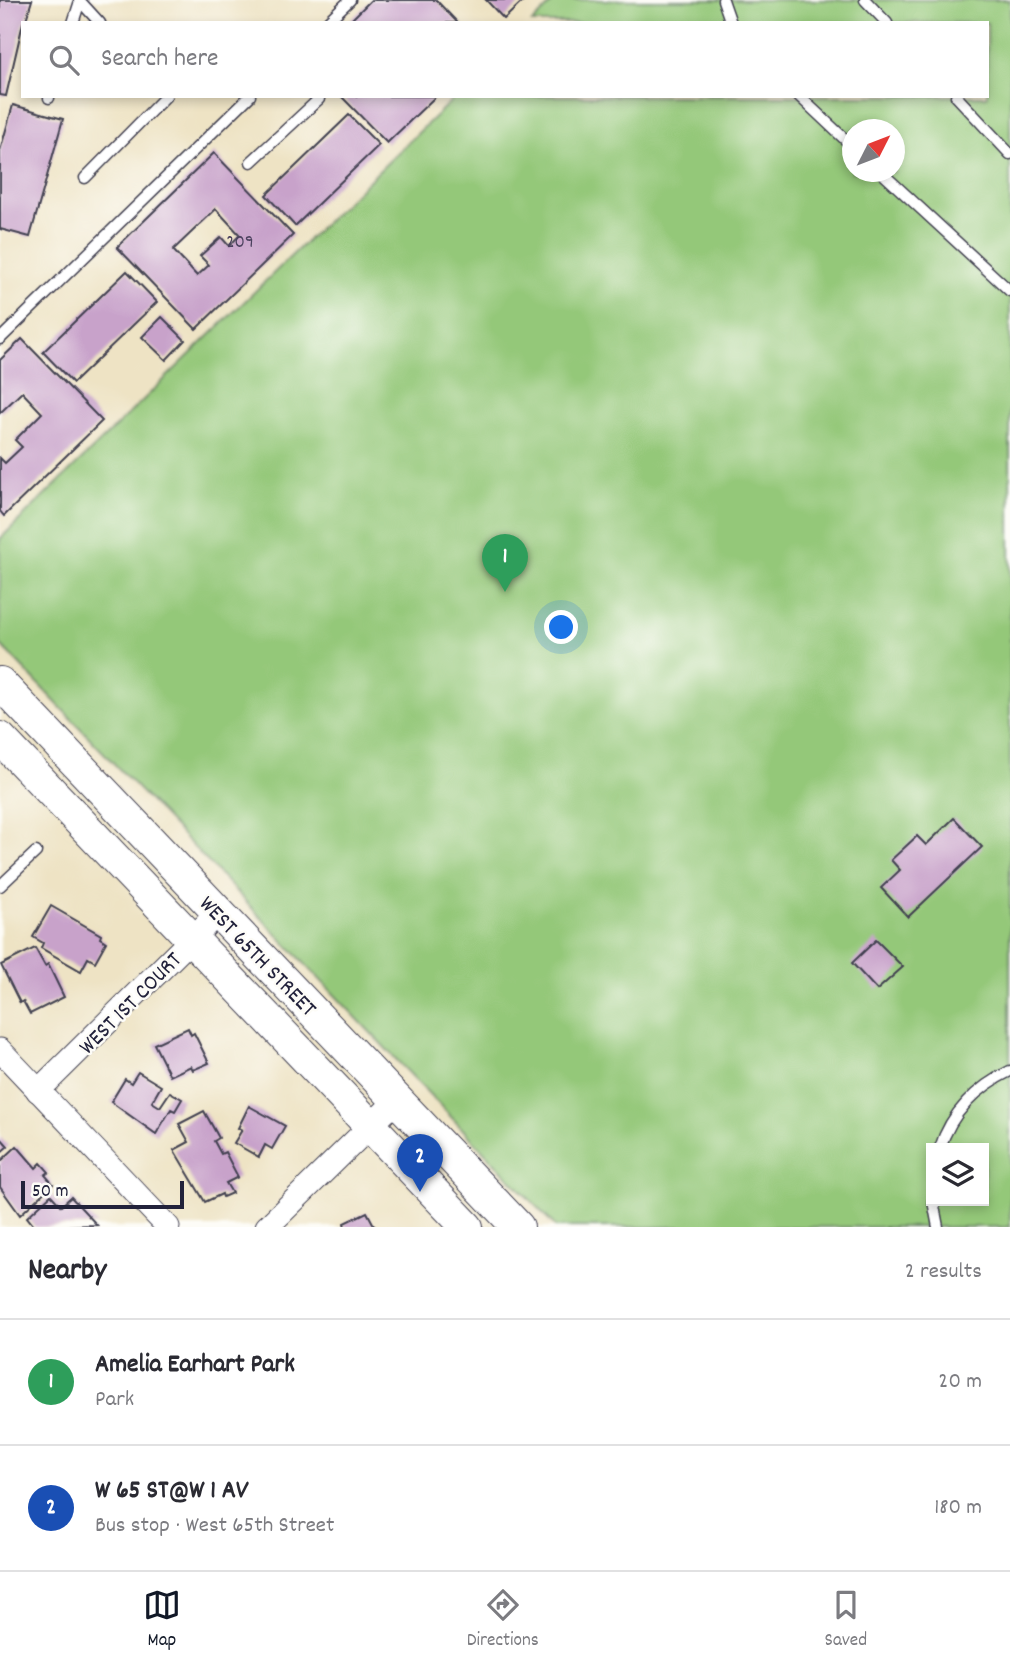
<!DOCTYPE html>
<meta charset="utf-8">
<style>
:root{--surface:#fff;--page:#f7f7f7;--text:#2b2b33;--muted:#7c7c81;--line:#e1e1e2;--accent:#111827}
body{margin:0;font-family:Dekko,sans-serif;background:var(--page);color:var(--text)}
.controls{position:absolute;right:21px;bottom:21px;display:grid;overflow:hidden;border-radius:0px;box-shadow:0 4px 10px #0003}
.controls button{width:63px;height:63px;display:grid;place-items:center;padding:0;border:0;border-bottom:2px solid var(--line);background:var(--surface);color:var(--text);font:35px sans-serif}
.compass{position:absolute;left:842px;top:119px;width:63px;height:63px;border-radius:50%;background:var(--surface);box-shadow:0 4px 10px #0003;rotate:48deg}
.scale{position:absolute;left:21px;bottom:18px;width:163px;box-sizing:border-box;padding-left:7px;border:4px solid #22223b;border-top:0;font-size:19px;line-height:24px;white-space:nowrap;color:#22223b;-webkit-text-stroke:5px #fdfcf7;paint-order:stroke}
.you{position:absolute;left:562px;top:628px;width:24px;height:24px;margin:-18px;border:5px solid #fff;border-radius:50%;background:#1a73e8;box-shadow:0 0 0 10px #1a73e833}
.badge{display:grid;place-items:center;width:46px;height:46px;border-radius:50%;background:var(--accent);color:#fff;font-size:23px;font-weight:700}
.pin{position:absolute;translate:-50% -58px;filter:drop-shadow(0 2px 4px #0008)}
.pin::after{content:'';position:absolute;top:37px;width:24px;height:21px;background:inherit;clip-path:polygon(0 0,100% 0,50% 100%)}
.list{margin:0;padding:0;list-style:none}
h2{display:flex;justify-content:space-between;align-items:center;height:91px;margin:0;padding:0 28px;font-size:30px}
h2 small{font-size:23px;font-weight:400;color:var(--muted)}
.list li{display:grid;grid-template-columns:46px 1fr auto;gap:21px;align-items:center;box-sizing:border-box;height:126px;padding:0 28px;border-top:2px solid var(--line)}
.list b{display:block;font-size:26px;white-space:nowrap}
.list p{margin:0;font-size:23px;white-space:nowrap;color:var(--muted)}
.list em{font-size:23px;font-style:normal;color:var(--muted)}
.icon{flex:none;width:38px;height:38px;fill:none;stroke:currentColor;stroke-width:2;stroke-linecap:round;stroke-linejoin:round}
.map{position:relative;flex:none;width:1010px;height:1227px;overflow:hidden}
.search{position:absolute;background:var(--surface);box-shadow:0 4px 10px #0003;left:21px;right:21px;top:21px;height:77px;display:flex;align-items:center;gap:18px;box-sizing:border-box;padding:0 24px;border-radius:0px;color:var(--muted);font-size:26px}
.sheet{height:343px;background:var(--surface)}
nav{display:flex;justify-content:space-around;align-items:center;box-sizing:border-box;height:98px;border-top:2px solid var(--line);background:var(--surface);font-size:19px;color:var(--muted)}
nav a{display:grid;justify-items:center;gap:4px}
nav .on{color:var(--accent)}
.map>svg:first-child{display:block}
.green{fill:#94c879;stroke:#5b755a;stroke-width:2;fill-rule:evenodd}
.building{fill:#c8a2ca;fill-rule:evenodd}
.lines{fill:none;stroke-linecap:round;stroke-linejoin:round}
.service-casing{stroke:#413f50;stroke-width:13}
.minor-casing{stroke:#413f50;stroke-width:25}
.secondary-casing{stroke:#413f50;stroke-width:34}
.service{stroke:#fff;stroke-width:10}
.minor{stroke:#fff;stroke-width:23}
.secondary{stroke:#fff;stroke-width:32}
.labels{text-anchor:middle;stroke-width:5;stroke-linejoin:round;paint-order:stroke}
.number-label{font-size:19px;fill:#4c425f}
.street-label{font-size:23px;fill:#22223b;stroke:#fdfcf7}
</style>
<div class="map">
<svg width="1010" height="1227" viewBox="0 0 1010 1227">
<rect width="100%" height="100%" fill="#fdfcf7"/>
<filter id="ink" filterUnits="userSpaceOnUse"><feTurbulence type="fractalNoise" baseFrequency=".0143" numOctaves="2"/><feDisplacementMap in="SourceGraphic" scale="14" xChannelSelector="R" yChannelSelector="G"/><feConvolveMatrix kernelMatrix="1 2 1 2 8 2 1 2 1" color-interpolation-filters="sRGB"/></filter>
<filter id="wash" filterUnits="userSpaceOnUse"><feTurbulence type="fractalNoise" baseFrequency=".00686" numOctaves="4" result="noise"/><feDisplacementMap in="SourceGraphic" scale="28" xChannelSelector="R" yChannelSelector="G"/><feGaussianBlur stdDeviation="1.57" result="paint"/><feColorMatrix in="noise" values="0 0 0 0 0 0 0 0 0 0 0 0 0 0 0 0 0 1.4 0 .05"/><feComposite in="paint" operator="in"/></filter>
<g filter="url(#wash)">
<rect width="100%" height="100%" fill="#eee3c4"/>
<path class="green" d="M555 0H1010V1227H556L0 644V539L456 96H987V23H532ZM852 130H894V172H852ZM931 1148H984V1201H931Z"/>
<g id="blocks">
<g class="building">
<polygon points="0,0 32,0 25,23 23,23 6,96 0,95"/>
<polygon points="371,0 436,0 458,23 348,23"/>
<polygon points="486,0 524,0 504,19"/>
<polygon points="341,96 436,96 387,143"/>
<polygon points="13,105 63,119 30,237 0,229 0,151"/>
<polygon points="349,115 379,145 295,226 266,195"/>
<path d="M214 153 293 235 196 329 117 247ZM216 209 240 235 229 246 221 237 200 256 209 265 197 276 173 250Z"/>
<polygon points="127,271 157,302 73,383 43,352"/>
<polygon points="162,317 185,340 166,360 142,337"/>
<polygon points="22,339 102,421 4,516 0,511 0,458 5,463 22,447 15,440 42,413 22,392 0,413 0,360"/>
<polygon points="954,818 982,847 908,917 881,888 900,870 891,860 917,836 926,845"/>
<polygon points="51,906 101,935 100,938 106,942 95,962 88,958 81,971 41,948 43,943 33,937"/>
<polygon points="876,940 903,967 877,990 852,963"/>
<polygon points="35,948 45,966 48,964 64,997 30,1014 23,1001 20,1003 1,965"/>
<polygon points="188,1028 191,1035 194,1033 209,1063 193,1070 191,1066 170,1076 154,1044"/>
<polygon points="138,1072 161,1086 152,1102 160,1107 170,1092 182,1099 175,1111 171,1109 156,1134 111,1102 125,1079 131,1083"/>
<polygon points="249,1106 285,1126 272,1149 265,1145 259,1157 234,1143 242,1130 238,1128"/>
<polygon points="204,1111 219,1138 214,1141 221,1154 225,1152 238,1177 226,1183 232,1193 223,1197 222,1194 205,1202 174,1150 189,1142 179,1124"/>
<polygon points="0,1137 8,1146 0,1153"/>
<polygon points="17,1146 36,1168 41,1163 49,1172 45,1175 53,1184 20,1215 0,1187 0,1162"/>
<polygon points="51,1195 61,1206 71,1197 97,1225 35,1227 27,1217"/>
<polygon points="367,1212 375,1227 345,1227 344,1223"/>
</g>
</g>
</g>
<g filter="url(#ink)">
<use href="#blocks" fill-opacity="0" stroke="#413f50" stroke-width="2"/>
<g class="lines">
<g class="service-casing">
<g id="service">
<polyline points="79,0 100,23"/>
<polyline points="723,0 731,23"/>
<polyline points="865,0 887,23"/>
<polyline points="73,23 80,1"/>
<polyline points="326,23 350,0"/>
<polyline points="799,96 852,146"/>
<polyline points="956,96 1010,154"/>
<polyline points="49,98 49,96"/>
<polyline points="251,162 319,99 316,96"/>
<polyline points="881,172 1010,291"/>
<polyline points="85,178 166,96"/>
<polyline points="0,339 250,96"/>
<polyline points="0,886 36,852"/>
<path d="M940 1148C951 1113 977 1087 1010 1071"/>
<polyline points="933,1201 938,1227"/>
</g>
</g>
<g class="minor-casing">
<g id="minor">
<polyline points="0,1050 168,1227"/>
<polyline points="38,1091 219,912"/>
<polyline points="267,1227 397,1100"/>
</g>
</g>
<g class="secondary-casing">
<g id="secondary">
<polyline points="0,683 518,1227"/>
<polyline points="0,738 467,1227"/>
</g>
</g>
<use href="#service" class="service"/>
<use href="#minor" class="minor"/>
<use href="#secondary" class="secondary"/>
</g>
</g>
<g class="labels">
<g class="number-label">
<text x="240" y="247">209</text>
</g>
<g class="street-label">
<text transform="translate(259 955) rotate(46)" y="8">WEST 65TH STREET</text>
<text transform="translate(129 1002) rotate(-45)" y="8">WEST 1ST COURT</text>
</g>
</g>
</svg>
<div class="controls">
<button><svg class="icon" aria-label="layers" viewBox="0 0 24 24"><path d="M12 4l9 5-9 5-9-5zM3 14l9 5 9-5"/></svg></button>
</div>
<svg class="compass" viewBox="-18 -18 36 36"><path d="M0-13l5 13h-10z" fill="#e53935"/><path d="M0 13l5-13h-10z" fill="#7c7c81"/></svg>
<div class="scale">50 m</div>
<div class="you"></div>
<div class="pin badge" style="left:505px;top:592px;background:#2e9e5b">1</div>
<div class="pin badge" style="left:420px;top:1192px;background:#1a4fb4">2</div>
<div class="search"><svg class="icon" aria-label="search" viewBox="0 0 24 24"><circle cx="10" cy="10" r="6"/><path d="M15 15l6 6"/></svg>Search here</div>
</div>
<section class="sheet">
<h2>Nearby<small>2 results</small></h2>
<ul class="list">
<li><span class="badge" style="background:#2e9e5b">1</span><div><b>Amelia Earhart Park</b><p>Park</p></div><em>20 m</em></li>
<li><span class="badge" style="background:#1a4fb4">2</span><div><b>W 65 ST@W 1 AV</b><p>Bus stop · West 65th Street</p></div><em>180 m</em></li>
</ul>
</section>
<nav>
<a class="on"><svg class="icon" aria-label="map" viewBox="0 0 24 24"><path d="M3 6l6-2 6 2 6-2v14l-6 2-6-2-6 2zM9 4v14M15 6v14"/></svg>Map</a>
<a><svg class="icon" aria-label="directions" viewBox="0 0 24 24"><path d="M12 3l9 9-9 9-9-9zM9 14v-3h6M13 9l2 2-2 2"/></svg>Directions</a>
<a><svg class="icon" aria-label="saved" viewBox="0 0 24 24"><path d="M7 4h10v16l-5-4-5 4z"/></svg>Saved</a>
</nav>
